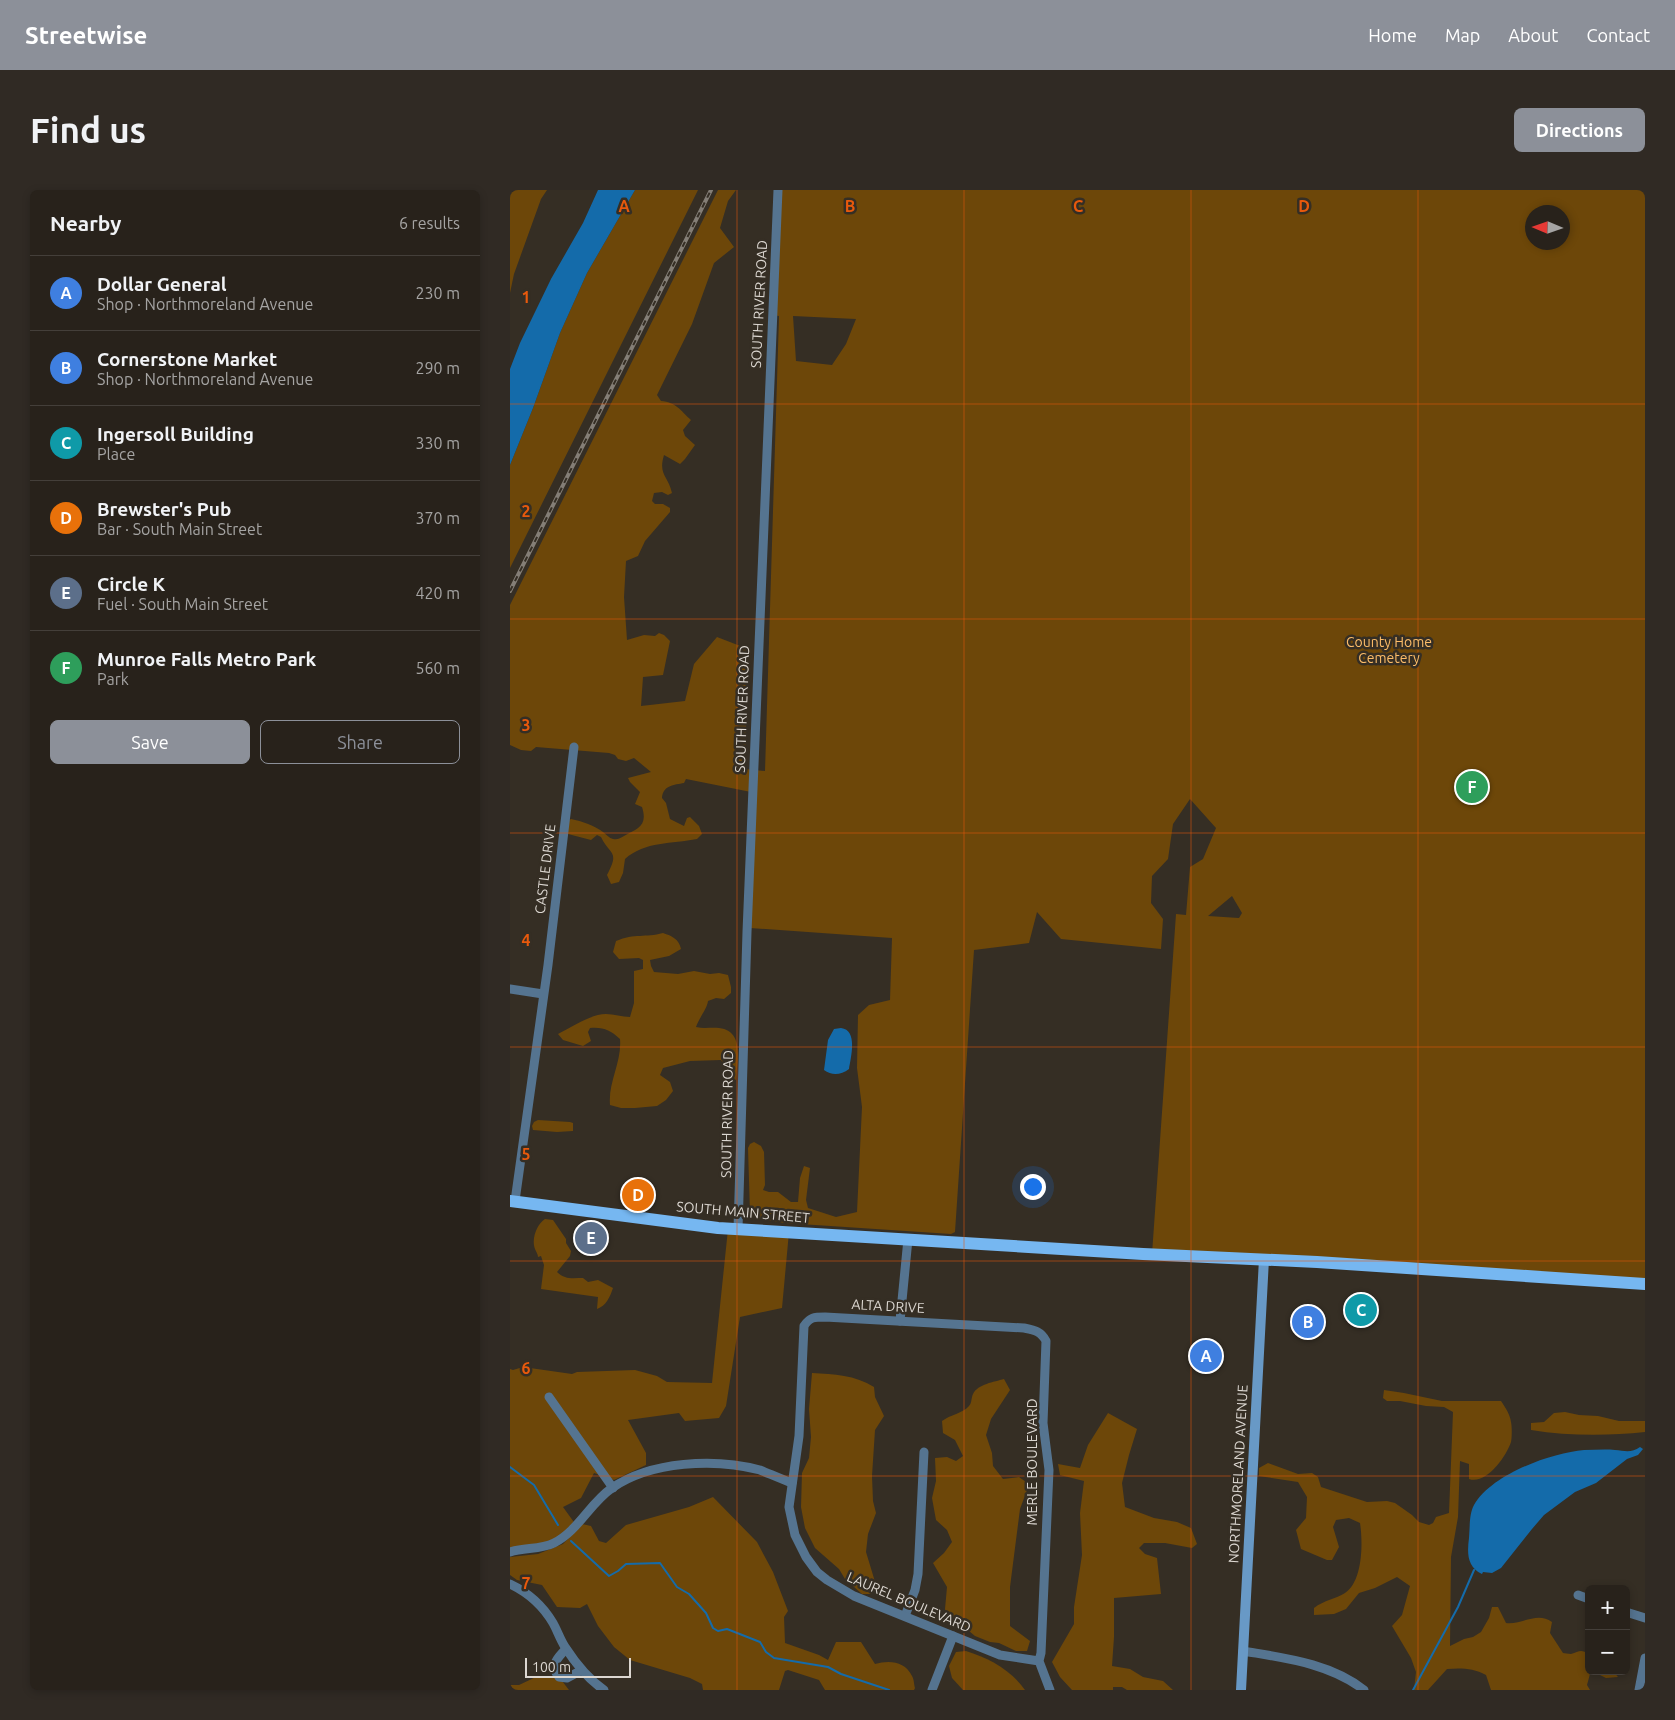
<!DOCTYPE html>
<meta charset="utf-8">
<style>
:root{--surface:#28221b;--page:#302a24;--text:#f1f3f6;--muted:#a5a4a3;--line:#443f3a;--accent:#8c9099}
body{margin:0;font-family:Ubuntu,sans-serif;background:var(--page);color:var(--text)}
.controls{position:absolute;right:15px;bottom:15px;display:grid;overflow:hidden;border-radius:8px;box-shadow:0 2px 8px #0003}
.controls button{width:45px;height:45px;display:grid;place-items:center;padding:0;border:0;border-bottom:1px solid var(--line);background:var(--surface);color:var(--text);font:25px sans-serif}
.compass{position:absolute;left:1015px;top:15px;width:45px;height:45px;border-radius:50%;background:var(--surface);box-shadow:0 2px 8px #0003;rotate:272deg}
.scale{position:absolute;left:15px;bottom:12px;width:106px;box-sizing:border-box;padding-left:5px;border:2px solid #dcd7d1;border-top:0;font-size:14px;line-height:18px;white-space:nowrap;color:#dcd7d1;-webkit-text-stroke:4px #352e24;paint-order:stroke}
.you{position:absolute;left:522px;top:996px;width:18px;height:18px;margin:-12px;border:4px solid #fff;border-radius:50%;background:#1a73e8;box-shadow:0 0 0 8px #1a73e833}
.badge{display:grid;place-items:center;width:32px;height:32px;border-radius:50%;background:var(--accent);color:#fff;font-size:16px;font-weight:700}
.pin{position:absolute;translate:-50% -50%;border:2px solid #fff;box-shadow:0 1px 5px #0006}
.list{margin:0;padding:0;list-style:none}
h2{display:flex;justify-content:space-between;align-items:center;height:65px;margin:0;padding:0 20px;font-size:21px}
h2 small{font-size:16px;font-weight:400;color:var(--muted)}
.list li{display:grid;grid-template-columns:32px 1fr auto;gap:15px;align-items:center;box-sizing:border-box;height:75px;padding:0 20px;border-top:1px solid var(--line)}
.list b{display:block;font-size:19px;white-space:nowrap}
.list p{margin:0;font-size:16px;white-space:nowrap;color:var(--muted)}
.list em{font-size:16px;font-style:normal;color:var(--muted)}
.actions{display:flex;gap:10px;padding:15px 20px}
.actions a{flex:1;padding:11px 0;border:1px solid var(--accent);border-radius:8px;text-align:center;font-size:18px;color:var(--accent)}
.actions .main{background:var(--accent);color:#fff}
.map{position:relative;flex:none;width:1135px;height:1500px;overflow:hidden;border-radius:8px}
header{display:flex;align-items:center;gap:30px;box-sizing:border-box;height:70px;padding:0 25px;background:var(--accent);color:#fff}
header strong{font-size:24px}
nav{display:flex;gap:28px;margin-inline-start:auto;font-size:18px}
.intro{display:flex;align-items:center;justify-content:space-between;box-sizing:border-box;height:120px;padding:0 30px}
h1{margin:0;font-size:35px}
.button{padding:12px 22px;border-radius:8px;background:var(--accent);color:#fff;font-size:18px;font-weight:700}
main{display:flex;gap:30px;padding:0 30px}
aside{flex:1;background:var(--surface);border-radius:8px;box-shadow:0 2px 8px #0003}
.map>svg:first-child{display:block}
.green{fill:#6d4709;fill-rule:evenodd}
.water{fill:#146baa}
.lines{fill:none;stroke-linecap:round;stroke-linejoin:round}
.stream{stroke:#146baa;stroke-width:2}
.street{stroke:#557490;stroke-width:9}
.secondary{stroke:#6899c6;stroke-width:10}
.primary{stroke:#76b7f1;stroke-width:12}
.rail-casing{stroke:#847e76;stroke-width:4}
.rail{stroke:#352e24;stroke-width:2;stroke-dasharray:5.5;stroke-linecap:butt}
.grid{fill:none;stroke:#e8590c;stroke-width:1;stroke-opacity:0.55}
.labels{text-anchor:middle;stroke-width:5;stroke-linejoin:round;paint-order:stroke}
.street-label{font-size:14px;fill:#dcd7d1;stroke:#352e24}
.park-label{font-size:14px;fill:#fdbd69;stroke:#352e24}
.grid-label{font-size:16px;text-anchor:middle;font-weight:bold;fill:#e8590c;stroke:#352e24;stroke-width:5;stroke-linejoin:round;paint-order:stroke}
</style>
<header>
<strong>Streetwise</strong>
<nav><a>Home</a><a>Map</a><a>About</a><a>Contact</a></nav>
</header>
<div class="intro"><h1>Find us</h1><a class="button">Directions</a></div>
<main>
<aside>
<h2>Nearby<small>6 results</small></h2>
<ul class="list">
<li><span class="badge" style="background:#3f7fe0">A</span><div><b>Dollar General</b><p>Shop · Northmoreland Avenue</p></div><em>230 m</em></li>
<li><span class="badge" style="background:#3f7fe0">B</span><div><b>Cornerstone Market</b><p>Shop · Northmoreland Avenue</p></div><em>290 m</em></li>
<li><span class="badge" style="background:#0f9aa8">C</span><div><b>Ingersoll Building</b><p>Place</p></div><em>330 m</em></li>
<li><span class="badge" style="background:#e8710a">D</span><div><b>Brewster's Pub</b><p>Bar · South Main Street</p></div><em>370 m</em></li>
<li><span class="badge" style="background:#5c6f8a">E</span><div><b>Circle K</b><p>Fuel · South Main Street</p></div><em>420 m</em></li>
<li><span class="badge" style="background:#2e9e5b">F</span><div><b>Munroe Falls Metro Park</b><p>Park</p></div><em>560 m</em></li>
</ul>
<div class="actions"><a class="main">Save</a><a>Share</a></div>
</aside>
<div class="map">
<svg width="1135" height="1500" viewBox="0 0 1135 1500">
<rect width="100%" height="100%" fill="#352e24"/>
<g class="green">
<polygon points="0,0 37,0 31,9 4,84 0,103"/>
<polygon points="125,0 188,0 0,378 0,275 23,218 50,143 77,83"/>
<path d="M208 0H226L218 11 210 38 224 57 204 73 182 134 147 205 151 211C166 212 171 221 181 230L173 240 175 246 185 255 175 269 170 274 154 265C148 285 158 285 162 303L158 305 152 302 144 303 142 311 145 314H153L160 318V322L135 351 128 366 116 371 114 407 117 450 134 445 145 446 149 443 154 445 160 451 153 485 133 487 131 516 175 511 184 474 207 447 238 459 235 579 255 581 269 126 262 125 268 0H1135V1094L642 1064 666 724 676 725 680 677 693 669 706 638 680 609 663 634 658 669 642 686 641 713 653 729 651 759 551 749 527 722 519 753 464 760 445 1042 441 1044 275 1033 245 1028 240 1023 238 958 240 954 244 952 251 956 254 962 255 995 253 1000 259 1002H268L281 1012H288L290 988 294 976 300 978 296 1010 298 1018 326 1027 347 1022 352 917 347 878 348 825 359 815 380 810 382 748 240 738 246 603 176 589 174 593C164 595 153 595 152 608L156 613 160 629 174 636 177 628 180 627 189 636 192 644 187 649C162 654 135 651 115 669L113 683 109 692 101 694 97 685C110 660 100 666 91 647L87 645 81 650 58 644V631L61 629C72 631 85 636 93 642 97 645 99 648 103 649 108 650 110 648 114 646 128 638 138 636 132 617L125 614 130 602 120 592 118 588 141 582 124 568 116 571 108 569 105 565 99 563 26 557 21 561 11 560 0 555V415ZM1022 22H1052V52H1022ZM283 126 346 129 336 154 322 175 286 171ZM722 706 732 723 729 728 698 726Z"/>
<path d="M153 743C162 746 169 749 171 759L159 766 140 770 141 776 144 782 168 784 184 781 200 784 209 783 218 785 221 797V803L214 809 206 808 198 811C197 819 189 828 186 837 194 839 202 837 209 838 235 841 227 871 226 890L222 888 211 870 180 871 153 878 150 885 160 892 163 901 156 910 147 916 125 918H111L100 915C98 892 112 872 110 849 100 840 94 837 80 838L78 842 81 851 73 856 53 850 48 844C62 837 81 824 96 824 104 824 112 827 120 827L124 813V781L133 779V770L129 768 109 769 103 762 106 751C125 743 135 748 153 743Z"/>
<polygon points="28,930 60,932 63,933 63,941 47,942 23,940 22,936 24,932"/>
<path d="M35 1029 43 1030 56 1049V1053L61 1061 60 1066 47 1082C55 1090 63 1088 73 1088L78 1092 88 1090 103 1098C100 1107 96 1116 87 1119L88 1107 31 1099 34 1075 31 1066 28 1067C28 1064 26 1062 25 1059 21 1049 27 1034 35 1029Z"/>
<polygon points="218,1039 279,1042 272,1118 230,1127 216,1216 209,1228 175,1231 169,1223 118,1230 136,1263 136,1275 104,1290 84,1283 71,1308 53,1317 66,1335 50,1349 0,1362 0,1179 3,1180 13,1177 62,1184 67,1182 125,1180 147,1186 157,1192 202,1193"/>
<path d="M302 1183C324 1184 345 1185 364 1197L365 1207 374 1226 365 1240 362 1286 363 1311 366 1323 358 1344 356 1362 366 1395 362 1404H352L335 1389 329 1379 305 1358 295 1338 291 1317 292 1283 299 1268 301 1247 299 1219Z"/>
<path d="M494 1189 500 1200 481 1229 476 1245 482 1263 483 1276 493 1289 509 1287 516 1292 517 1300 510 1319 500 1397V1436L520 1451 517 1461H506L489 1453 480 1452 465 1446 453 1436 438 1431 435 1419 437 1397 423 1373 434 1363 442 1352 437 1340 426 1330 422 1308 426 1291 425 1268 437 1267 446 1271 453 1266 445 1250 433 1243 432 1231C440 1225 453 1223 459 1216 462 1213 461 1208 463 1204 468 1194 484 1192 494 1189Z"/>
<path d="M874 1200 894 1203 932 1211H991C995 1217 1000 1224 1001 1232 1002 1237 1002 1247 1001 1252 996 1267 976 1295 959 1289V1274L950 1271 948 1327 941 1367 940 1456 954 1449 963 1447 971 1442 979 1428 982 1417H988L996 1433C1012 1435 1027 1421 1042 1432L1040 1443 1053 1463C1055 1463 1058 1464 1061 1464 1069 1462 1071 1458 1079 1465V1481H1103L1108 1487 1096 1488 1086 1483 1080 1484 1077 1495 1080 1500H981L976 1485C963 1478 951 1478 937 1479L918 1500H904L906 1482 901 1468 882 1436 892 1425 900 1396 887 1387 865 1398 849 1403 836 1419 824 1424 804 1425V1418C814 1410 826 1409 835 1403 853 1391 853 1352 850 1333L839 1328 826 1330 823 1337 829 1357 822 1370H817L791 1359 786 1340 796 1328 797 1307 788 1292 749 1286V1278L758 1273 788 1284 802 1283 808 1287 811 1297 857 1312 877 1311 885 1313 902 1325 909 1332 919 1335 923 1333 926 1327 939 1323 943 1222 934 1217 916 1216 890 1211H877L873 1208Z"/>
<path d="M1055 1222 1069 1225 1088 1226 1109 1231H1135V1242C1098 1246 1058 1246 1021 1240V1233L1034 1232 1044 1223Z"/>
<polygon points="598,1223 627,1239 619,1265 612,1293 615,1317 644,1328 667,1332 681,1338 687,1354 682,1358 655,1353 634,1353 629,1358 635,1364 647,1368 651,1404 604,1408 604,1447 602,1476 620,1479 633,1487 653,1491 663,1500 617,1500 612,1497 603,1497 603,1500 562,1500 550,1487 542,1472 564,1434 564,1417 572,1365 570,1323 574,1291 550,1285 548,1274 570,1278 578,1255"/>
<path d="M203 1307 247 1352 263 1382 278 1421 274 1427 275 1453 309 1465 318 1470 326 1452H351L365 1474C379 1470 395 1471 402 1486 404 1489 404 1495 405 1498L404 1500H315L309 1490 278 1480 275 1481 269 1500H193L192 1494 180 1488 120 1470 104 1457 88 1436 77 1414 70 1418 47 1417 32 1395 7 1390 0 1385V1367L28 1364 53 1354 72 1334 81 1336 89 1351 96 1353 116 1335 179 1317Z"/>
<path d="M456 1461C479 1468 501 1480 515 1500H453L442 1488 439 1476 446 1462Z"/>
<polygon points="28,1486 49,1487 59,1500 0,1500 0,1495 9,1495"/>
</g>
<g class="water">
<polygon points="88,0 125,0 77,83 50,143 23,218 0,275 0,179 10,153 41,89 73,33"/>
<path d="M331 838C348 840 341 867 339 879 331 885 322 886 314 880L318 850 324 839Z"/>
<path d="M1130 1257 1133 1259 1128 1265 1117 1269 1086 1293 1065 1302 1034 1325 1022 1339 991 1378 982 1383 973 1382 972 1384C957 1377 957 1363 959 1348 960 1337 959 1324 964 1315 982 1284 1041 1263 1074 1260 1084 1260 1095 1259 1105 1260 1115 1261 1122 1263 1130 1257Z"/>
</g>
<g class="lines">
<g class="stream">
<polyline points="0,1277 24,1295 48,1335"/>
<polyline points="61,1351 99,1386 108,1381 116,1374 150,1373 167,1397 179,1404 196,1423 203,1438 208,1441 217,1439 250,1452 256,1462 264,1468 318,1477 331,1484 379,1500"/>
<polyline points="903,1500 948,1417 964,1380"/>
</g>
<g class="street">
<polyline points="0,799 33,804"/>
<polyline points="5,1011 38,775 64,557"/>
<polyline points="228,1039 237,742 268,0"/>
<polyline points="390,1131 398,1049"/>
<polyline points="39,1207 103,1298"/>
<path d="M0 1362C14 1357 30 1360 44 1353 68 1341 80 1313 102 1298 141 1271 205 1268 250 1280 260 1284 271 1289 282 1293"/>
<path d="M0 1394C17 1402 33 1416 43 1433 47 1440 50 1449 55 1457 66 1474 78 1489 94 1500"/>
<polyline points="1068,1405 1079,1409"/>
<polyline points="1116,1422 1135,1428"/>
<polyline points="395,1426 405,1400 408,1384 414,1262"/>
<path d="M56 1459C48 1467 39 1476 49 1487L57 1488 72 1480"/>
<path d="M733 1461C774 1468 820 1473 854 1500"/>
<path d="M529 1471 490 1465 344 1406 317 1390 307 1382 296 1367 285 1345 279 1317 289 1246 294 1136C300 1127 304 1127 315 1127L514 1138C524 1140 531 1141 536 1151L533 1233 539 1280 531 1463 529 1471 540 1500"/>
<polyline points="422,1500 443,1446"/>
<polyline points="1129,1500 1135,1468"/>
</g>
<polyline class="secondary" points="731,1500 754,1069"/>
<polyline class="primary" points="0,1011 208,1038 633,1064 807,1072 1135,1094"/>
<g class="rail-casing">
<polyline id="rail" points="0,401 201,0"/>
</g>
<use href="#rail" class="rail"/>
</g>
<path class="grid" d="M227 0V1500M454 0V1500M681 0V1500M908 0V1500M0 214H1135M0 429H1135M0 643H1135M0 857H1135M0 1071H1135M0 1286H1135"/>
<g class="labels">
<g class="street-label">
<text transform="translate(249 114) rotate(-87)" y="5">SOUTH RIVER ROAD</text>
<text transform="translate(232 519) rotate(-88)" y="5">SOUTH RIVER ROAD</text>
<text transform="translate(35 679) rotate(-83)" y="5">CASTLE DRIVE</text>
<text transform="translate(217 924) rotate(-89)" y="5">SOUTH RIVER ROAD</text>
<text transform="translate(233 1022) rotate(5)" y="5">SOUTH MAIN STREET</text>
<text transform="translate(378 1116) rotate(3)" y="5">ALTA DRIVE</text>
<text transform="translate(522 1272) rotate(-90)" y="5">MERLE BOULEVARD</text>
<text transform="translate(728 1284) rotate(-87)" y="5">NORTHMORELAND AVENUE</text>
<text transform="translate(399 1412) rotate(23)" y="5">LAUREL BOULEVARD</text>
</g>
<g class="park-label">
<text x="879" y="457">County Home<tspan x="879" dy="16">Cemetery</tspan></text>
</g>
</g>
<g class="grid-label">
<text x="114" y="22">A</text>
<text x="340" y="22">B</text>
<text x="568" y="22">C</text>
<text x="794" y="22">D</text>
<text x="16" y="113">1</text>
<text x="16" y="327">2</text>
<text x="16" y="541">3</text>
<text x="16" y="756">4</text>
<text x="16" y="970">5</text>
<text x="16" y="1184">6</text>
<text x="16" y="1399">7</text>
</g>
</svg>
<div class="controls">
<button>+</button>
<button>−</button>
</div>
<svg class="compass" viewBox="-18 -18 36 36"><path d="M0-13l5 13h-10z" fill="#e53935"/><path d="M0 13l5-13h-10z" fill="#a5a4a3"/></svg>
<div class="scale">100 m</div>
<div class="you"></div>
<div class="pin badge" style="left:696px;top:1166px;background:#3f7fe0">A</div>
<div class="pin badge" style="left:798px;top:1132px;background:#3f7fe0">B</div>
<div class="pin badge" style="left:851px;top:1120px;background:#0f9aa8">C</div>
<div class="pin badge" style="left:128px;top:1005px;background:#e8710a">D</div>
<div class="pin badge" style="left:81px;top:1048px;background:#5c6f8a">E</div>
<div class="pin badge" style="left:962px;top:597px;background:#2e9e5b">F</div>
</div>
</main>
